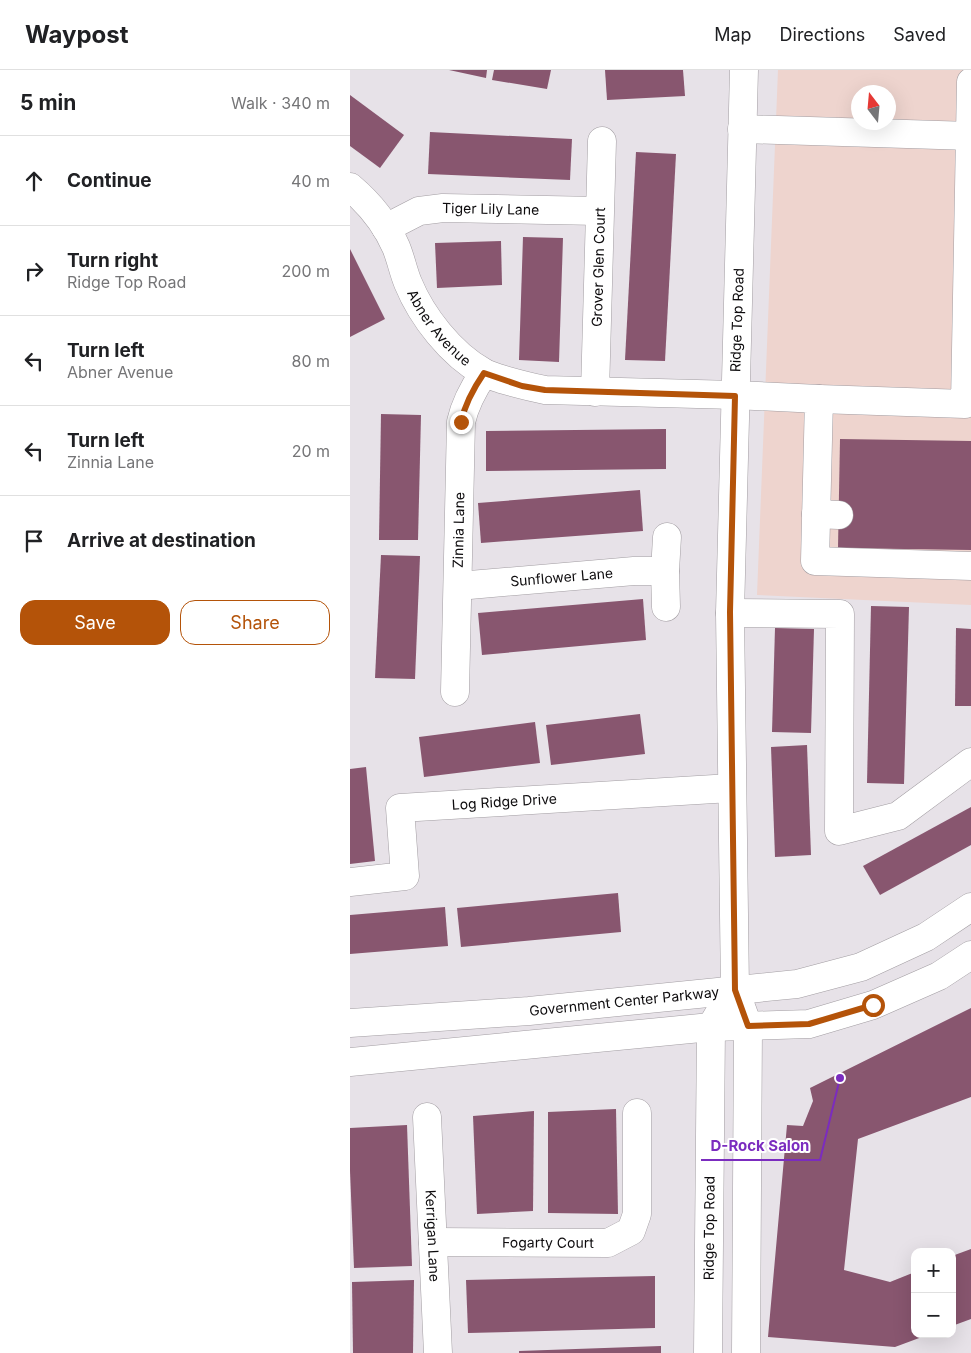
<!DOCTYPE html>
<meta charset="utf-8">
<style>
:root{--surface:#fff;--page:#f6f6f6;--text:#202124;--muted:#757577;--line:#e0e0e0;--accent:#b45309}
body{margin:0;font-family:Inter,sans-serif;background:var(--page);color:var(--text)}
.controls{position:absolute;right:15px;bottom:15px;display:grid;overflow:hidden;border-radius:10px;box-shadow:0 5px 20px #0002}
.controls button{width:45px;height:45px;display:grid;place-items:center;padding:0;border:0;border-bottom:1px solid var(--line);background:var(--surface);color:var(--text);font:25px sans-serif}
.compass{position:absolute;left:501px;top:15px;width:45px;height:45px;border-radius:50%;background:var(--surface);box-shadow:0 5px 20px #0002;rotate:344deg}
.stop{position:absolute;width:15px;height:15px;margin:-11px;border:4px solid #b45309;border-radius:50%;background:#fff}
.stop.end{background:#b45309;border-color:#fff;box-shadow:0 1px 5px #0008}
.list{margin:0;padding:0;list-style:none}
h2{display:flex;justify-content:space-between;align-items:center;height:65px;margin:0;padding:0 20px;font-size:21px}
h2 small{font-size:16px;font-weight:400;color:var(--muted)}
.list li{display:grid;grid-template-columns:32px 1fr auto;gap:15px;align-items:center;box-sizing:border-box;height:90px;padding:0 20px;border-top:1px solid var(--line)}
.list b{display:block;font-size:19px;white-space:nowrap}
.list p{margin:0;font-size:16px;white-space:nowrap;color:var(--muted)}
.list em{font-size:16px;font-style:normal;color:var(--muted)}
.actions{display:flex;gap:10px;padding:15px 20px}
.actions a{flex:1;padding:11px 0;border:1px solid var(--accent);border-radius:15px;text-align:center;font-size:18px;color:var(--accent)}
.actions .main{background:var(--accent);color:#fff}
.icon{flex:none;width:28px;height:28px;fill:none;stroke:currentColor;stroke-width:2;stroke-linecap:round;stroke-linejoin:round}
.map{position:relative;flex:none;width:621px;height:1283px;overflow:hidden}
header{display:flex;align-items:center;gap:30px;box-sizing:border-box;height:70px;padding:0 25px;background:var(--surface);border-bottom:1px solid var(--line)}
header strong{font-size:24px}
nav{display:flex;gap:28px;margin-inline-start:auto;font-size:18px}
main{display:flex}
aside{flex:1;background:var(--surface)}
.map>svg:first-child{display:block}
.commercial{fill:#eed4ce;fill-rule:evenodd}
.building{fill:#88566f}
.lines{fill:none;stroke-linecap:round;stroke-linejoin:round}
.minor-casing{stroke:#a29da2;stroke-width:29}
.minor{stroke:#fff;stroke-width:28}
.route{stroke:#b45309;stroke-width:6}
.labels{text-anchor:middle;stroke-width:4;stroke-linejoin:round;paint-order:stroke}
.street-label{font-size:14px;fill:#0d0b0d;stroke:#fff}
.leader{fill:none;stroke:#7b2cbf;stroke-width:2}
.callout-dot{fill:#7b2cbf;stroke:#fff;stroke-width:2}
.callout-label{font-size:15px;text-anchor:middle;font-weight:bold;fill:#7b2cbf;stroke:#fff;stroke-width:4;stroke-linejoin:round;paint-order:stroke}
</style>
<header>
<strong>Waypost</strong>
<nav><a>Map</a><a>Directions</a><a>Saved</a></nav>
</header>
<main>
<aside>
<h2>5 min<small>Walk · 340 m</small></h2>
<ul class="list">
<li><svg class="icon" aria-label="ahead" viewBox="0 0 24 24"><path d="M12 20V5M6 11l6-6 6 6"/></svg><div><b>Continue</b></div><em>40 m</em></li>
<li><svg class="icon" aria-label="right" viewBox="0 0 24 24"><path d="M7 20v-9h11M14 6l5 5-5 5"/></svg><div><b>Turn right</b><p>Ridge Top Road</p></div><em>200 m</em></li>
<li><svg class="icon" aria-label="left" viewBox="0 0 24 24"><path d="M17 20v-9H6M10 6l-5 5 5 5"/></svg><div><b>Turn left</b><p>Abner Avenue</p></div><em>80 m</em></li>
<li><svg class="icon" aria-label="left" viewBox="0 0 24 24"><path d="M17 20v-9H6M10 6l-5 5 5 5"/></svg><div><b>Turn left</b><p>Zinnia Lane</p></div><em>20 m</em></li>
<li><svg class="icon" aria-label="arrive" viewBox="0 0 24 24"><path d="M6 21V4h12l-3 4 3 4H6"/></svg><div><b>Arrive at destination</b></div></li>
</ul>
<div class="actions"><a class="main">Save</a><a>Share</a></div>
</aside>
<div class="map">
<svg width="621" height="1283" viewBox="0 0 621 1283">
<rect width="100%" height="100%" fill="#e7e2e8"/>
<path class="commercial" d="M428 0H621V535L407 525ZM508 22H538V52H508Z"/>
<g class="building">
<polygon points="99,0 137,0 136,8"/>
<polygon points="144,0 201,0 197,19 142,10"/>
<polygon points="255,0 333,0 335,26 257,30"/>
<polygon points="0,25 54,65 30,98 0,76"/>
<polygon points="80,62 222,69 220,110 78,104"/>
<polygon points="286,82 326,84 315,291 275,290"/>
<polygon points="173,167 213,168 209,292 169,290"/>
<polygon points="151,171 152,215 87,218 85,173"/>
<polygon points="0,179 35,249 0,267"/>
<polygon points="31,344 71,345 68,470 29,470"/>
<polygon points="316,359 316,399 136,401 136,361"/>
<polygon points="490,369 621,371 621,480 488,478"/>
<polygon points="290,420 293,461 131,473 128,433"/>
<polygon points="31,485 70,486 65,609 25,608"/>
<polygon points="293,529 296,570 132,585 128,543"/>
<polygon points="521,536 559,537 554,714 517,713"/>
<polygon points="425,558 464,559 461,663 422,662"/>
<polygon points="606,558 621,559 621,636 605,636"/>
<polygon points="290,644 295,684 201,695 196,655"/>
<polygon points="185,652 190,693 74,707 69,667"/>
<polygon points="457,675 461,785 425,787 421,677"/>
<polygon points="16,697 25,791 0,794 0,699"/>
<polygon points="621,737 621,775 530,825 513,796"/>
<polygon points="268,823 271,862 111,877 107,838"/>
<polygon points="95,837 98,876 0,884 0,845"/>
<polygon points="621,938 621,1027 508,1069 494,1200 540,1212 565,1202 565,1264 580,1264 545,1277 418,1267 437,1055 453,1056 463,1031 460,1018"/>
<polygon points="266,1039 268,1144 198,1143 198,1042"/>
<polygon points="184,1041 183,1141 127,1144 123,1046"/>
<polygon points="57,1055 62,1196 4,1198 0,1101 0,1058"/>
<polygon points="621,1179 621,1249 602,1256 602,1186"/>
<polygon points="305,1206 305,1258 118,1263 116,1210"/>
<polygon points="64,1210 63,1283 3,1283 2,1212"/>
<polygon points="311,1276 311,1283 169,1283 169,1281"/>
</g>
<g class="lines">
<g class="minor-casing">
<g id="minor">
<polyline points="394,0 380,543 385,920 398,956 396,1283"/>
<polyline points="392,59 621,66"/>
<path id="s1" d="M0 117C19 133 36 154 46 177 51 189 53 201 58 213 72 247 101 284 133 302 138 305 145 307 151 309 165 313 180 317 195 320L385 325 469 329 465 491 621 496"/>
<path id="s2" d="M36 158 69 141 93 138 249 141"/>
<path id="s3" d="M245 322 252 71"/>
<polyline points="469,329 615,334 621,12"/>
<polyline points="466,444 489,445"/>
<path id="s4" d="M108 516 284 501H315"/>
<polyline points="316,537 315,501 317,467"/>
<polyline points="380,543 490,544 489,761 548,746 621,692"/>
<path id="s5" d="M105 622 111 352C115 334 123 319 134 303"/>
<path id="s6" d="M0 812 55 806 50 738 381 718"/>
<path id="s7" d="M0 953 179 941 447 914 511 897 576 867 621 837"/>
<polyline points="0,992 361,957 459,954 523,935 589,906 621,885"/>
<path id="s8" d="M77 1047 88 1283"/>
<path id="s9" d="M83 1172 258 1173 281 1161 287 1144V1043"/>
<path id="s10" d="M358 1283 361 957 370 942"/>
</g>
</g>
<use href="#minor" class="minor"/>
</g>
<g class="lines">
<path class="route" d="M111 352C115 334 123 319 134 303L172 316 195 320 385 326 380 542 385 920 398 956 459 954 523 935"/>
</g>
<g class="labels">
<g class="street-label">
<text dy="5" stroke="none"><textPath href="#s2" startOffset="109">Tiger Lily Lane</textPath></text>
<text dy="5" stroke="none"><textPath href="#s3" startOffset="125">Grover Glen Court</textPath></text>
<text transform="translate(387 250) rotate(-88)" y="5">Ridge Top Road</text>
<text dy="5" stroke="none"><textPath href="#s1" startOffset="169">Abner Avenue</textPath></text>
<text dy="5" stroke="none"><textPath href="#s5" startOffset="162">Zinnia Lane</textPath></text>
<text dy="5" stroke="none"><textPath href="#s4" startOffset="104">Sunflower Lane</textPath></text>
<text dy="5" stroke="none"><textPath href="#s6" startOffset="228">Log Ridge Drive</textPath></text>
<text dy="5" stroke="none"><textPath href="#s7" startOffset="275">Government Center Parkway</textPath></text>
<text dy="5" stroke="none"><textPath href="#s10" startOffset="125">Ridge Top Road</textPath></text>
<text dy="5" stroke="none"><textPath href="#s8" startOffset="119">Kerrigan Lane</textPath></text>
<text dy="5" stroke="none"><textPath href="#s9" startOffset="115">Fogarty Court</textPath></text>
</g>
</g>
<path class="leader" d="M490 1008L470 1090H351"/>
<circle class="callout-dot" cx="490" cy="1008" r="5"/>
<g class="callout-label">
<text x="410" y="1081">D-Rock Salon</text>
</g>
</svg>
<div class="controls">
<button>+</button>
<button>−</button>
</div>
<svg class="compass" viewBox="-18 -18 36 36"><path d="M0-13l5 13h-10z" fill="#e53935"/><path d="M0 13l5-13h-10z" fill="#757577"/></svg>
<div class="stop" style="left:523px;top:935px"></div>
<div class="stop end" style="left:111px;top:352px"></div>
</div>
</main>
